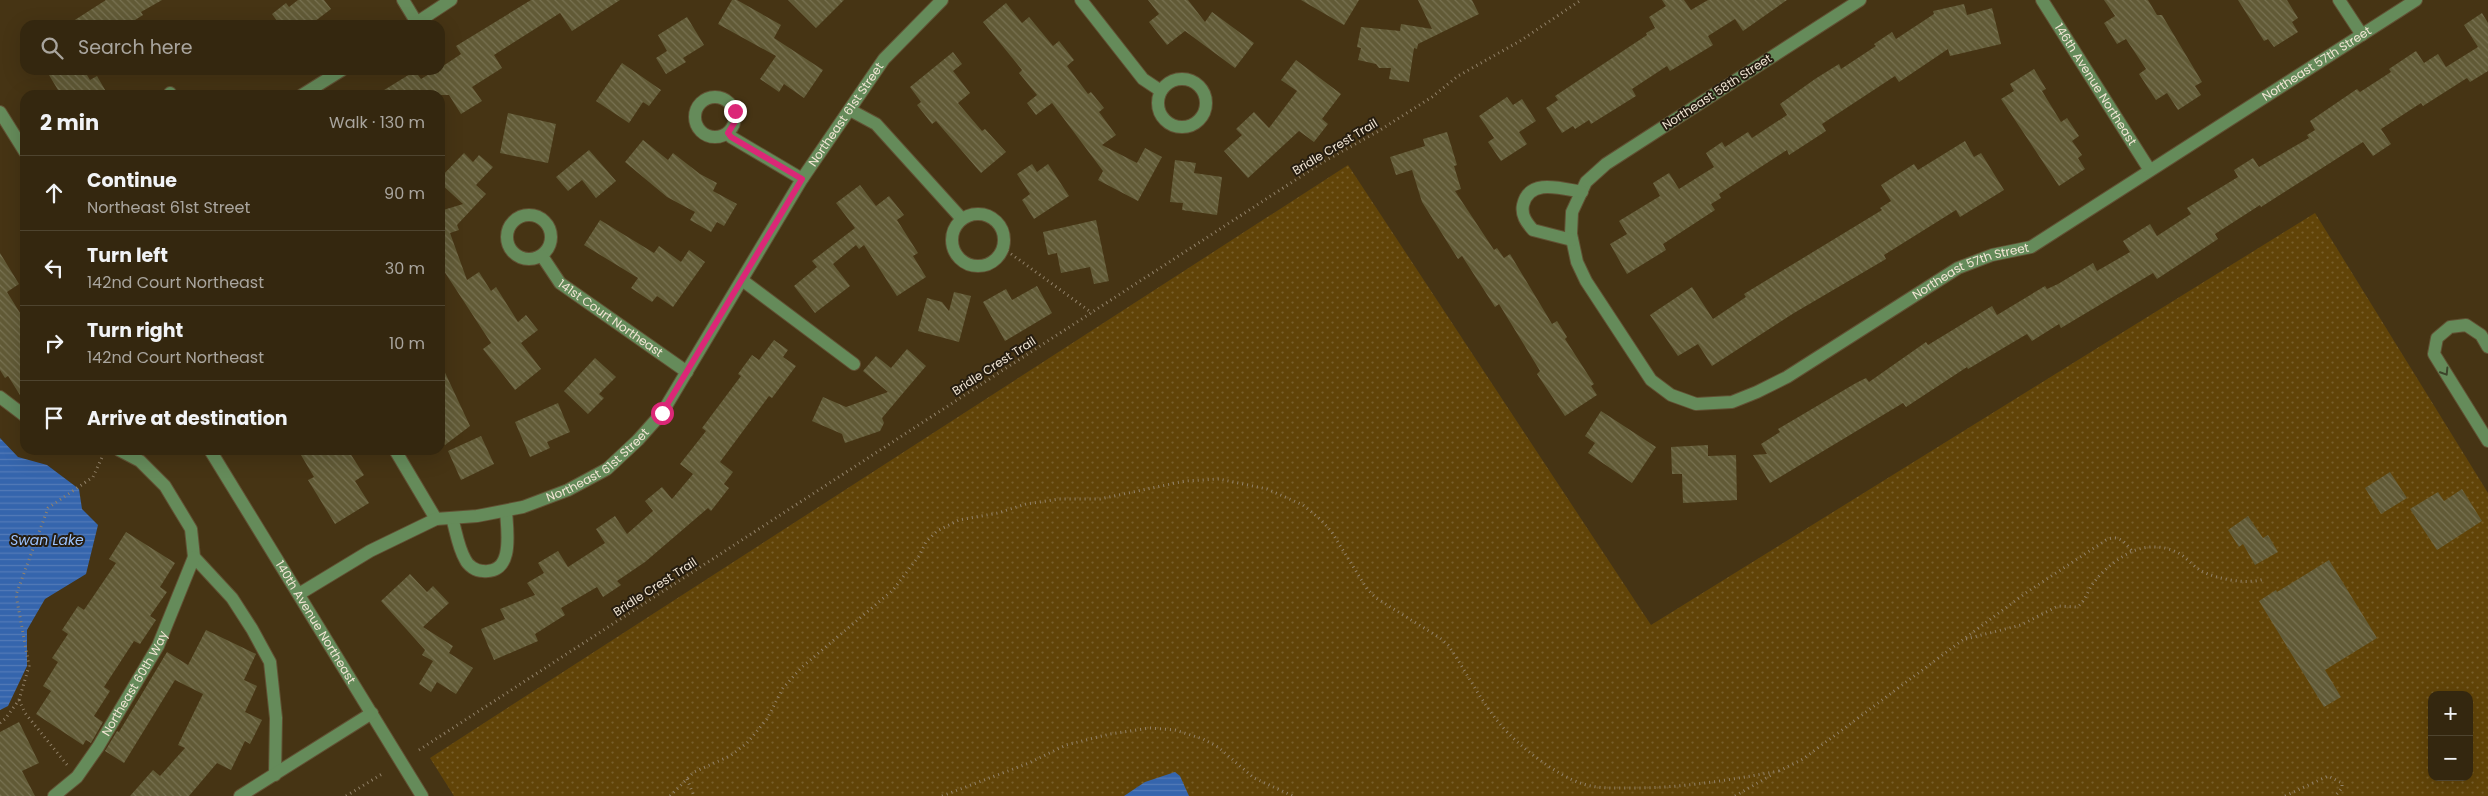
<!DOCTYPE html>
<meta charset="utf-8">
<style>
:root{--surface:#34270f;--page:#3c2f18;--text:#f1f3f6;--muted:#a9a59e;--line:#4e442f}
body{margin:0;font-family:Poppins,sans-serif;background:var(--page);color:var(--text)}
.controls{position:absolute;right:15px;bottom:15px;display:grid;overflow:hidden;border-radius:10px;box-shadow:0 5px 20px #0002}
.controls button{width:45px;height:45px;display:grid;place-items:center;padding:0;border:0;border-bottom:1px solid var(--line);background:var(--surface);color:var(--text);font:25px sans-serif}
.stop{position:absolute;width:15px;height:15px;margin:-11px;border:4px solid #db2777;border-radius:50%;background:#fff}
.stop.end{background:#db2777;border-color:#fff;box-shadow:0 1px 5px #0008}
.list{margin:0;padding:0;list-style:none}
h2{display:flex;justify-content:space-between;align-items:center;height:65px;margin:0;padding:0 20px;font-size:21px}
h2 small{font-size:16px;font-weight:400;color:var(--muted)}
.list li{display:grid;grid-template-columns:32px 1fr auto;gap:15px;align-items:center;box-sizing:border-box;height:75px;padding:0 20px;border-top:1px solid var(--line)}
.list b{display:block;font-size:19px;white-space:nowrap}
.list p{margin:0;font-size:16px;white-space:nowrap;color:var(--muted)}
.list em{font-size:16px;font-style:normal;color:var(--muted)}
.icon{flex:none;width:28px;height:28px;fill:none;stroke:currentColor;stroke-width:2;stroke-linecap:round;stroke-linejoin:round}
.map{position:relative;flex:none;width:2488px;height:796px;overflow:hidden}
.search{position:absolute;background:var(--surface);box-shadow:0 5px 20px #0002;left:20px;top:20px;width:425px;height:55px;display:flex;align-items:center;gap:12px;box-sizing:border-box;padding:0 18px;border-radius:15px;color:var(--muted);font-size:19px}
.panel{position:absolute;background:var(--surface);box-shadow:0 5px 20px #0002;left:20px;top:90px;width:425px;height:365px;border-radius:15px}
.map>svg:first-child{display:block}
.grass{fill:url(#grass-dots);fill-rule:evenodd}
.water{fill:url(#water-rules)}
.building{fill:url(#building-back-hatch)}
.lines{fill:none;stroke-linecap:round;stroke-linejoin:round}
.minor-casing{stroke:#615033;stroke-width:14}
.path{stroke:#928269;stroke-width:3;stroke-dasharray:1 4;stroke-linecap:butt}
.minor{stroke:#658b5a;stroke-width:12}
.oneway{stroke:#3c442a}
.route{stroke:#db2777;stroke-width:6}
.labels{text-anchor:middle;stroke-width:4;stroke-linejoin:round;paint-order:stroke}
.street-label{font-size:12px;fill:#f1e5d4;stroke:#261d10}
.water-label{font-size:14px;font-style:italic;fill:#9cc3fe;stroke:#261d10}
</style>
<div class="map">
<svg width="2488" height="796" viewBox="0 0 2488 796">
<defs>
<pattern id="grass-dots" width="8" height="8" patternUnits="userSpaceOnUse" patternTransform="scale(1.25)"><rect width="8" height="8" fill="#614408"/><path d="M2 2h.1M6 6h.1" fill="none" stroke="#785f2b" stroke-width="1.8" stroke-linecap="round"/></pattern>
<pattern id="water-rules" width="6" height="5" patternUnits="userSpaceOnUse" patternTransform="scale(1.25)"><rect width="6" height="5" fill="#3565ad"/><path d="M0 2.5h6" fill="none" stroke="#537bb7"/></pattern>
<pattern id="building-back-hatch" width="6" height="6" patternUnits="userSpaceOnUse" patternTransform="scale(1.25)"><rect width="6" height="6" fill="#615a36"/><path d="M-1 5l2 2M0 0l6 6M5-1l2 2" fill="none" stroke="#787252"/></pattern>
</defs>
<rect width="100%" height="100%" fill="#463414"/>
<path class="grass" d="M1348 165 1651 625 2315 213 2488 493V796H454L430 758ZM2432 695H2469V777H2432Z"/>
<g class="water">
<polygon points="0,438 18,457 47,465 79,489 82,509 98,525 86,574 45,599 27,630 27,666 8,706 0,710"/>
<polygon points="1175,772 1180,776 1189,796 1124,796 1145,782"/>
</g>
<g class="building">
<polygon points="106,0 162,0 141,12 143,15 127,25 67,25"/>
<polygon points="298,0 324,0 331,9 310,25 280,25 272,14 286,3 289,7"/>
<polygon points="531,0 620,0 572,31 560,13 494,55 502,68 472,87 482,101 461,114 449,95 376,95 415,71 421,79 436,70 440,70 440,68 461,54 456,46"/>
<polygon points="732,0 737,0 781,25 774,38 823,70 804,98 784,84 779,92 760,79 776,56 718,24"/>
<polygon points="788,0 844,0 816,28"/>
<polygon points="1148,0 1188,0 1205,22 1212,12 1254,43 1235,68 1185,31 1167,45 1149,22 1159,14"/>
<polygon points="1301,0 1359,0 1344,25"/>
<polygon points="1418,0 1472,0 1479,14 1418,44 1417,49 1414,48 1409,82 1389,79 1391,68 1379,68 1376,64 1358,60 1361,48 1357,47 1361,27 1400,31 1401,24 1432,29"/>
<polygon points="1662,0 1684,0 1691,10 1708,0 1787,0 1743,31 1735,19 1708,36 1713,45 1670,71 1667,66 1632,89 1636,96 1591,124 1589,120 1575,129 1573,126 1562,133 1546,108 1558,100 1555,96 1647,35 1646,33 1655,28 1649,17 1666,6"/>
<polygon points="2104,0 2148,0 2157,15 2162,15 2202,82 2195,86 2201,95 2178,110 2167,93 2156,100 2139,74 2146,69 2126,39 2117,44 2104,23 2115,16"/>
<polygon points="2238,0 2287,0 2298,18 2292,22 2298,32 2274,47 2268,39 2264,41"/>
<polygon points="1006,3 1022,23 1029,17 1053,46 1059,41 1074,60 1067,66 1088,94 1091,92 1104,108 1099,112 1116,135 1102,145 1137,163 1145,148 1162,157 1138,201 1098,180 1103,171 1052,103 1036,115 1027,103 1037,95 1019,73 1022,70 983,22"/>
<polygon points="1964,4 1967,15 1992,8 2001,44 1950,56 1948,49 1899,82 1895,76 1822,124 1826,131 1789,155 1787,150 1719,194 1721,198 1711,204 1715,210 1663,244 1666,250 1627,274 1610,244 1627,234 1619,221 1660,196 1653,183 1669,173 1679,189 1714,167 1706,153 1722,142 1725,147 1748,132 1752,138 1787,115 1780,104 1815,79 1839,64 1841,69 1876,46 1874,44 1892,32 1896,39 1934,14 1933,11"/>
<polygon points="2482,13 2488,23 2488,71 2470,82 2467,78 2423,106 2421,103 2381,129 2391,144 2373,156 2363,142 2261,207 2260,205 2215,234 2218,239 2157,279 2153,273 2061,328 2059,324 2032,341 2027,334 1968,369 1967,367 1906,407 1903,403 1770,483 1753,455 1767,454 1761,444 1780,432 1778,429 1856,383 1866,378 1869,382 1926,342 1928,345 1992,306 1997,315 2045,286 2047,289 2058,284 2093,263 2097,271 2130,252 2123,241 2150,224 2157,236 2191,214 2187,208 2238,177 2234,170 2253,158 2259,167 2309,138 2307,135 2315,130 2310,121 2357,89 2360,92 2391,72 2389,69 2416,51 2424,63 2438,54 2446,67 2478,47 2464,25"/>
<polygon points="687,17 704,45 683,58 686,62 666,74 656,58 667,51 658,35"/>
<polygon points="953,52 962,64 953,71 970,93 958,103 982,131 985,129 1006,152 981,173 936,121 932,124 917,105 921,102 910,87"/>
<polygon points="1296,60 1341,94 1322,119 1328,124 1314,142 1299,131 1248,178 1224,151 1242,135 1236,129 1254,112 1269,128 1297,91 1281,80"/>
<polygon points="622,63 661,90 649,106 643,102 629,123 596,101"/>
<polygon points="2034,69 2046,89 2042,91 2061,122 2067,118 2079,136 2072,141 2082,155 2078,158 2085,169 2059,186 2001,99 2014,91 2010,84"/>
<polygon points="46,70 84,70 90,80 97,76 108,95 61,95"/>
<polygon points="1507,97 1513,105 1522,99 1536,121 1519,132 1527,144 1501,161 1488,142 1494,138 1479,116"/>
<polygon points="508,113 556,124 548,163 500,153"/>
<polygon points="1447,132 1457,165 1454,166 1461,189 1455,191 1494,250 1497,248 1504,258 1510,254 1552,324 1557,321 1567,337 1565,339 1594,384 1591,386 1597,395 1565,416 1537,374 1540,371 1499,304 1495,307 1462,256 1458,259 1422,202 1412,170 1396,175 1390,157 1425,146 1423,139"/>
<polygon points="643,140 668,160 673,153 700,174 717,183 713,191 737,204 724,226 717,222 711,232 690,220 695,212 667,197 625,162"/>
<polygon points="1965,141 1974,157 1981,153 2004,190 1960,217 1956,210 1884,255 1886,259 1794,313 1712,366 1698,344 1678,356 1650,315 1692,287 1713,319 1746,297 1744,294 1882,210 1880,208 1891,201 1881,185 1914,164 1918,170"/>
<polygon points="589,150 616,181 596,198 582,180 568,191 556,177"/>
<polygon points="464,153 473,162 479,155 493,167 476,185 486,194 457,225 459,230 450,233 467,280 479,272 491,291 496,287 518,322 526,315 538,330 521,343 541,369 515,390 483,349 491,343 440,265 440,211 463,204 440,183 440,178"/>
<polygon points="1175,160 1196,163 1194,173 1222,177 1217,215 1182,210 1183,203 1170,202"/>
<polygon points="1032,164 1037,172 1048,164 1069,196 1034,219 1022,200 1030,194 1017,174"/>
<polygon points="860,185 876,206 889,196 904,215 897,220 918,253 913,256 926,277 897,296 864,245 859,249 856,245 833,264 850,286 815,313 794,286 817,267 812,261 855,228 836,203"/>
<polygon points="600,220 654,253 659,246 681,262 689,250 705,262 673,307 657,296 652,302 631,288 638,278 584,245"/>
<polygon points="1096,220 1109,281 1094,284 1090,267 1061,273 1057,253 1048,255 1043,232"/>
<polygon points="0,253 19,284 7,292 25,321 25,403 8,376 5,378 0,370"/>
<polygon points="1037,286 1052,313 1005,341 983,302 1006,289 1012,300"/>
<polygon points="954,292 971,296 959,342 918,331 927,298 942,302 949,311"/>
<polygon points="774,340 788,350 783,357 796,366 772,398 769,396 720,462 733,472 724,484 729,488 711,511 708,508 645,562 617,581 621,585 603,597 597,587 561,608 565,615 535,634 538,641 494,660 481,629 505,619 500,609 535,595 527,583 544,573 538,563 558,551 568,567 605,543 596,529 615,516 627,534 653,511 645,501 662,487 672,499 693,474 680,464 706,431 702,428 741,376 738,374 752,355 759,360"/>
<polygon points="907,349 926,366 882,418 884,423 880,431 845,443 842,434 812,421 823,397 846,407 888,392 863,371 876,356 891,368"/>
<polygon points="595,358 616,377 599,394 604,398 588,414 564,391"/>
<polygon points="440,362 470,426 445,445 440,434"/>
<polygon points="558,403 570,432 547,442 550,448 530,457 515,422"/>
<polygon points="1601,411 1656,447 1632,483 1588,453 1595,443 1585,436"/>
<polygon points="481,436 494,464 461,480 448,451"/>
<polygon points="1708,445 1708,456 1736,455 1737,500 1683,503 1682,474 1672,474 1671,447"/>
<polygon points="298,450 348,450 364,475 355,481 369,503 335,524 308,480 314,477"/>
<polygon points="2390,472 2407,498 2381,514 2365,488"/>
<polygon points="2462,489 2482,521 2437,550 2410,509 2438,492 2444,501"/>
<polygon points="2248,516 2263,538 2268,535 2278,552 2255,565 2243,544 2239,547 2228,530"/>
<polygon points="126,532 175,563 160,587 167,592 150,616 156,620 140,644 134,641 104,687 110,691 94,716 103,722 91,743 86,740 83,745 36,714 51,691 43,686 58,662 52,658 68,634 62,630 78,606 84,610 116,563 109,559"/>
<polygon points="2329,560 2377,638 2325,670 2341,697 2324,707 2259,601 2276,590 2277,592"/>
<polygon points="410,574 427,592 433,586 449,603 423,627 453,646 449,653 473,668 456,694 437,682 431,692 419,684 433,661 422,655 425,650 381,601"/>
<polygon points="206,630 256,654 244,680 257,686 245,712 262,720 250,744 245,741 231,770 217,763 189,796 130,796 153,770 160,776 185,748 178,745 203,694 175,680 124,763 105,751 117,731 119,732 167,652 188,665"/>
<polygon points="19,722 39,763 22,771 35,796 0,796 0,732"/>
</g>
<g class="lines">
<g class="minor-casing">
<g id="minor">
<polyline points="403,0 417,23"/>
<polyline points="1081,0 1143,79 1161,91"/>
<path id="s1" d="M1860 0 1606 164 1586 182 1572 212 1571 234 1577 262 1586 281 1651 380 1671 395 1696 404 1732 402 1757 392 1787 377 1958 268 1992 255 2031 247 2416 0"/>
<path id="s2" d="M2042 0 2149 169"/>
<polyline points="2339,0 2362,35"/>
<polyline points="413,25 451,0"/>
<circle cx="1182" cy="103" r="24"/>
<polyline points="170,93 171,95"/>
<polyline points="302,95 342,70"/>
<circle cx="715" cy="117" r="20"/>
<polyline points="850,110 876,124 962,219"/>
<polyline points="0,112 25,152"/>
<polyline points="728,133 731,137 802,179"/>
<circle cx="978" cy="240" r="26"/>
<circle cx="529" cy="237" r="22"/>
<path d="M1572 240 1533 230C1526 222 1521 215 1523 205 1529 177 1563 189 1582 192"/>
<path id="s3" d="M542 256 560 283 687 372"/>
<polyline points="742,280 854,364"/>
<polyline points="2488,347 2481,335 2466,325 2450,327 2437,338 2434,354 2488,441"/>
<polyline points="0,397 25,416"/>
<polyline points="119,450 140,461 165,486 191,529 194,557 232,598 252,629 270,662 276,718 275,775"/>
<path id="s4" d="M210 450 422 796"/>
<polyline points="395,450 436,519"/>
<path d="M452 518C456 531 458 547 465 559 468 566 476 571 483 571 515 574 507 530 506 511"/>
<path id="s5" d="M299 594 370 551 436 519 477 516 523 507 568 490 607 469 638 440 662 413 802 179 884 59 942 0"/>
<path id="s6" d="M54 796 77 777 98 747 158 646 194 557"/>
<polyline points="240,796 372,713"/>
</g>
</g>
<g class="path">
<polyline points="1003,248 1092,313"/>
<path d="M1966 639 2021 625 2058 606 2077 607C2085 602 2087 592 2092 585 2101 572 2115 560 2129 553 2146 544 2168 545 2183 556 2189 561 2195 567 2201 571 2217 579 2247 585 2264 579"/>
<polyline points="19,700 25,713 68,766"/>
<polyline points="0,723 5,719 19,700 29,666 16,595 48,508 93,477 104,453"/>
<polyline points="419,750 1323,162 1377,132 1432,97 1458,76 1520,41 1581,0"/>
<path d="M1779 771 1803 759 2027 592 2106 540C2118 534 2125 542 2132 551"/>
<polyline points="687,779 694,796"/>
<polyline points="346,796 382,774"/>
<path d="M670 796 694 772 730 756 747 743 767 719 783 688 802 667 893 590 919 556 926 542 937 531 959 520 998 513 1026 504 1059 499H1100L1185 481 1219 479 1267 489 1303 505 1320 519 1331 531 1367 589 1376 598 1440 638 1448 645C1466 671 1480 700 1500 724 1517 745 1557 776 1583 784 1599 789 1615 788 1632 788 1682 788 1730 780 1779 771"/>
<polyline points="942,796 1029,763 1066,745 1110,734 1150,728 1175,730 1203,739 1218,747 1254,778 1293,796"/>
<polyline points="1735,796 1773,774"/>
<polyline points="2285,796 2328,776 2342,783 2342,788 2335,796"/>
</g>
<use href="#minor" class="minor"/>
</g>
<defs><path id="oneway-chevron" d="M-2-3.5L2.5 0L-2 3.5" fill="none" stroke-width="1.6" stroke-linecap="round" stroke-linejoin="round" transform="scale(1.25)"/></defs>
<use class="oneway" href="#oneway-chevron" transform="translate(2445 372) rotate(58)"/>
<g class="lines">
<polyline class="route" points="662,413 802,179 731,137 728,133 736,120 735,111"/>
</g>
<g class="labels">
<g class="street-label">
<text dy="4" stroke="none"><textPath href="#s1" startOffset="1319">Northeast 57th Street</textPath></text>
<text dy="4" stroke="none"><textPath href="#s2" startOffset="100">146th Avenue Northeast</textPath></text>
<text transform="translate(1717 92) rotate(-33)" y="4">Northeast 58th Street</text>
<text dy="4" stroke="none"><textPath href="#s5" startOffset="766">Northeast 61st Street</textPath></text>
<text transform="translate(1335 147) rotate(-31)" y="4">Bridle Crest Trail</text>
<text dy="4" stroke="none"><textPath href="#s1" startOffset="914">Northeast 57th Street</textPath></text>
<text dy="4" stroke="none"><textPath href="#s3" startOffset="94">141st Court Northeast</textPath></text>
<text transform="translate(994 366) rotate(-33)" y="4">Bridle Crest Trail</text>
<text dy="4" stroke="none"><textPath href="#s5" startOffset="331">Northeast 61st Street</textPath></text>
<text transform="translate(655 587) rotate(-33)" y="4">Bridle Crest Trail</text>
<text dy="4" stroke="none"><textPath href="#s4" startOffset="202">140th Avenue Northeast</textPath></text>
<text dy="4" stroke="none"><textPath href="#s6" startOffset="140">Northeast 60th Way</textPath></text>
</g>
<g class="water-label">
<text x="47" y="545">Swan Lake</text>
</g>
</g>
</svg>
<div class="controls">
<button>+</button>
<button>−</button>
</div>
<div class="stop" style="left:662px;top:413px"></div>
<div class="stop end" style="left:735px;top:111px"></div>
<div class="search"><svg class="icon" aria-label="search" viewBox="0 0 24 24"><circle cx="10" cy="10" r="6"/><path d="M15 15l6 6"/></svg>Search here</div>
<section class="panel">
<h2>2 min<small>Walk · 130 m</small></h2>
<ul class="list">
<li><svg class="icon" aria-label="ahead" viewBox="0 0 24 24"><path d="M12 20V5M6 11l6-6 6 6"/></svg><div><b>Continue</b><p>Northeast 61st Street</p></div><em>90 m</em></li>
<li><svg class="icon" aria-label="left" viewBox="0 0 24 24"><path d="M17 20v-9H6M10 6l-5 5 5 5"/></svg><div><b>Turn left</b><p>142nd Court Northeast</p></div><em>30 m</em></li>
<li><svg class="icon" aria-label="right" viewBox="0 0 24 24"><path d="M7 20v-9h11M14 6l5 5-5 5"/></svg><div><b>Turn right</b><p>142nd Court Northeast</p></div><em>10 m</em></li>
<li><svg class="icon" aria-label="arrive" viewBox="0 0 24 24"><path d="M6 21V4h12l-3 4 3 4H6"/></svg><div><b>Arrive at destination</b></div></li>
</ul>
</section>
</div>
